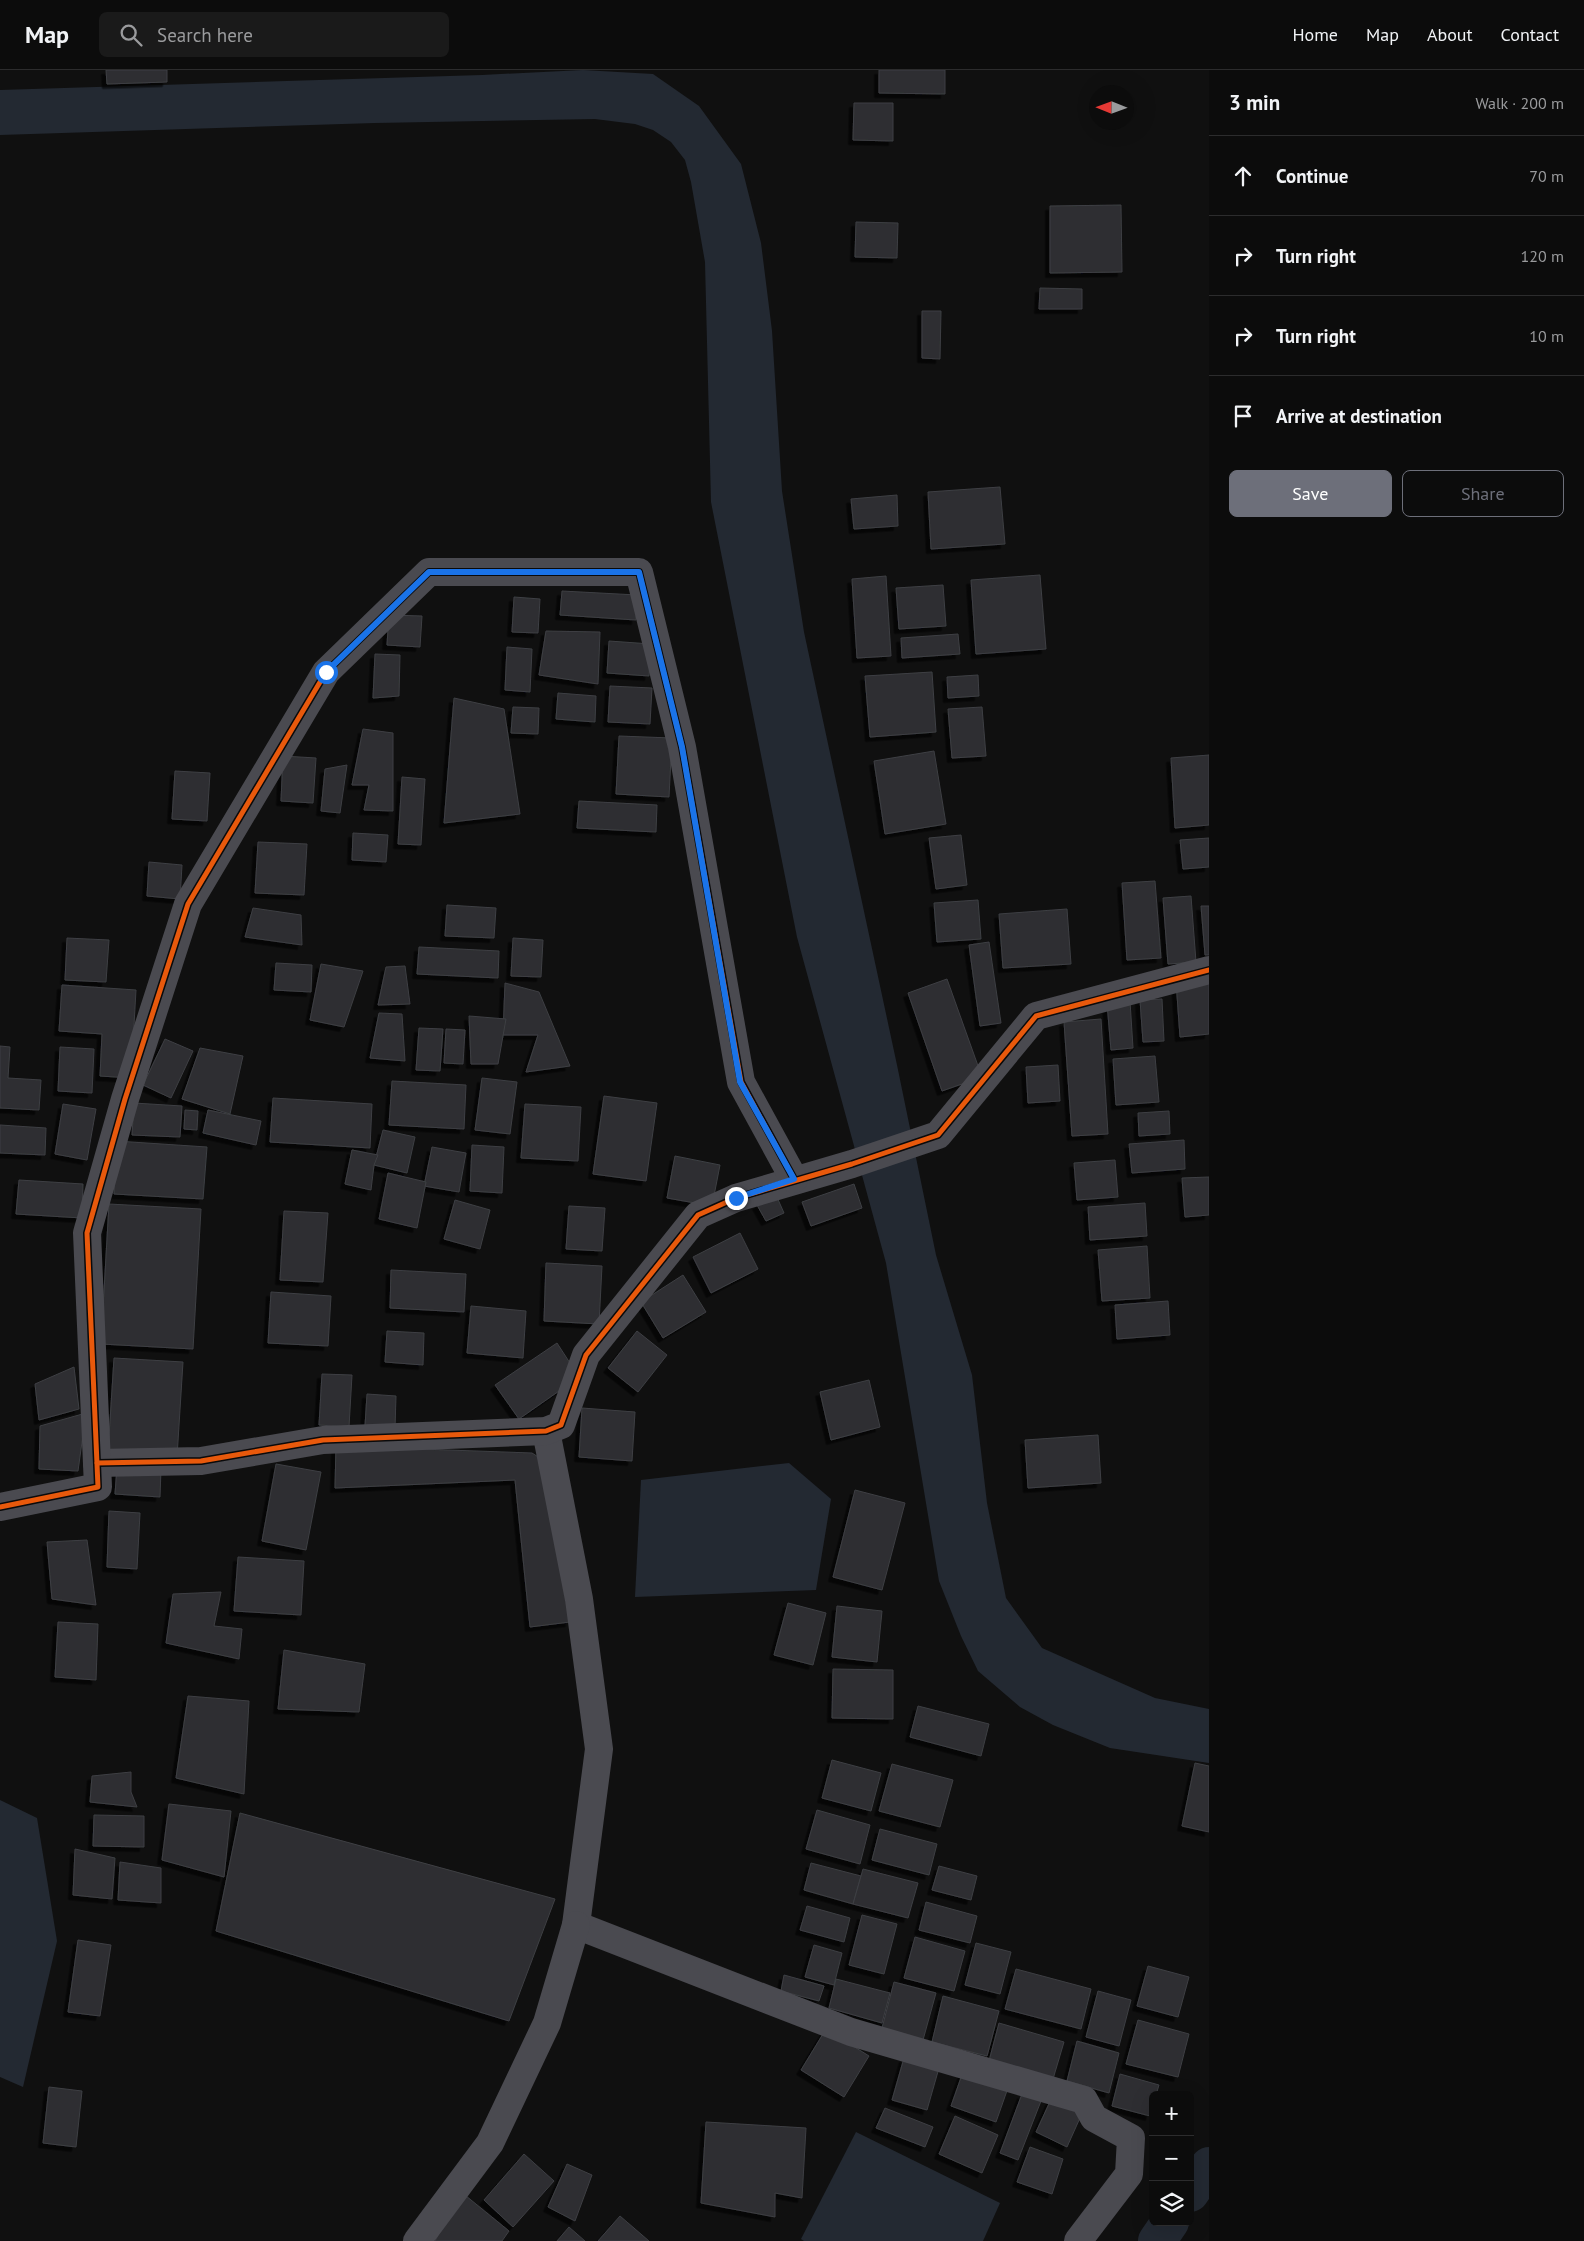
<!DOCTYPE html>
<meta charset="utf-8">
<style>
:root{--surface:#0c0c0c;--page:#1a1a1a;--text:#f1f3f6;--muted:#9a9b9d;--line:#2c2c2d;--accent:#6d6f7a}
body{margin:0;font-family:"PT Sans",sans-serif;background:var(--page);color:var(--text)}
.controls{position:absolute;right:15px;bottom:15px;display:grid;overflow:hidden;border-radius:8px;box-shadow:0 5px 20px #0002}
.controls button{width:45px;height:45px;display:grid;place-items:center;padding:0;border:0;border-bottom:1px solid var(--line);background:var(--surface);color:var(--text);font:25px sans-serif}
.compass{position:absolute;left:1089px;top:15px;width:45px;height:45px;border-radius:50%;background:var(--surface);box-shadow:0 5px 20px #0002;rotate:271deg}
.stop{position:absolute;width:15px;height:15px;margin:-11px;border:4px solid #1a73e8;border-radius:50%;background:#fff}
.stop.end{background:#1a73e8;border-color:#fff;box-shadow:0 1px 5px #0008}
.list{margin:0;padding:0;list-style:none}
h2{display:flex;justify-content:space-between;align-items:center;height:65px;margin:0;padding:0 20px;font-size:21px}
h2 small{font-size:16px;font-weight:400;color:var(--muted)}
.list li{display:grid;grid-template-columns:32px 1fr auto;gap:15px;align-items:center;box-sizing:border-box;height:80px;padding:0 20px;border-top:1px solid var(--line)}
.list b{display:block;font-size:19px;white-space:nowrap}
.list em{font-size:16px;font-style:normal;color:var(--muted)}
.actions{display:flex;gap:10px;padding:15px 20px}
.actions a{flex:1;padding:11px 0;border:1px solid var(--accent);border-radius:8px;text-align:center;font-size:18px;color:var(--accent)}
.actions .main{background:var(--accent);color:#fff}
.icon{flex:none;width:28px;height:28px;fill:none;stroke:currentColor;stroke-width:2;stroke-linecap:round;stroke-linejoin:round}
.map{position:relative;flex:none;width:1209px;height:2171px;overflow:hidden}
header{display:flex;align-items:center;gap:30px;box-sizing:border-box;height:70px;padding:0 25px;background:var(--surface);border-bottom:1px solid var(--line)}
header strong{font-size:24px}
nav{display:flex;gap:28px;margin-inline-start:auto;font-size:18px}
.search{width:350px;height:45px;background:var(--page);display:flex;align-items:center;gap:12px;box-sizing:border-box;padding:0 18px;border-radius:8px;color:var(--muted);font-size:19px}
main{display:flex}
aside{flex:1;background:var(--surface)}
.map>svg:first-child{display:block}
.water{fill:#232932}
.lines{fill:none;stroke-linecap:round;stroke-linejoin:round}
.canal{stroke:#232932;stroke-width:38}
.building{fill:#2d2e30;stroke:#3e3f44;filter:url(#shadow)}
.minor{stroke:#4a4a50;stroke-width:28}
.cycleway-casing{stroke:#0a0a0b;stroke-width:8}
.cycleway{stroke:#e8590c;stroke-width:5}
.route{stroke:#1a73e8;stroke-width:6}
</style>
<header>
<strong>Map</strong>
<div class="search"><svg class="icon" aria-label="search" viewBox="0 0 24 24"><circle cx="10" cy="10" r="6"/><path d="M15 15l6 6"/></svg>Search here</div>
<nav><a>Home</a><a>Map</a><a>About</a><a>Contact</a></nav>
</header>
<main>
<div class="map">
<svg width="1209" height="2171" viewBox="0 0 1209 2171">
<defs>
<filter id="shadow"><feDropShadow dx="-4.5" dy="4.5" stdDeviation="0" flood-color="#0009"/></filter>
</defs>
<rect width="100%" height="100%" fill="#101010"/>
<g class="water">
<polygon points="583,0 653,4 699,36 741,94 761,173 772,261 782,421 804,562 897,995 936,1185 972,1305 987,1433 1006,1528 1042,1578 1155,1628 1209,1639 1209,1693 1110,1678 1053,1655 1020,1637 978,1601 961,1566 939,1511 886,1193 797,867 711,432 705,192 691,112 685,90 671,72 653,60 635,54 595,49 375,53 0,65 0,20 482,5"/>
<polygon points="789,1393 831,1429 816,1520 635,1527 641,1410"/>
<polygon points="0,1730 37,1748 57,1871 23,2017 0,2007"/>
<polygon points="856,2062 1000,2133 983,2171 804,2171 801,2169"/>
</g>
<g class="lines">
<g class="canal">
<polyline points="1190,2123 1209,2096"/>
<polyline points="1157,2171 1170,2152"/>
</g>
</g>
<g class="building">
<polygon points="106,0 167,0 167,12 107,14"/>
<polygon points="879,0 945,0 945,24 879,23"/>
<polygon points="854,33 893,33 893,71 853,70"/>
<polygon points="1121,135 1122,202 1050,203 1050,136"/>
<polygon points="856,152 898,153 897,188 855,187"/>
<polygon points="1040,218 1082,219 1082,239 1039,239"/>
<polygon points="922,241 941,241 940,289 922,288"/>
<polygon points="1000,417 1005,474 931,479 928,422"/>
<polygon points="897,425 898,456 854,459 851,429"/>
<polygon points="1040,505 1046,579 976,584 971,510"/>
<polygon points="886,506 891,586 857,588 852,509"/>
<polygon points="943,515 946,556 899,559 896,518"/>
<polygon points="562,521 637,525 636,550 560,545"/>
<polygon points="514,527 540,529 538,563 512,562"/>
<polygon points="389,545 422,546 420,577 387,575"/>
<polygon points="546,561 600,562 598,614 539,605"/>
<polygon points="958,564 960,584 902,588 901,568"/>
<polygon points="609,571 651,574 649,606 607,603"/>
<polygon points="507,577 532,579 530,622 505,620"/>
<polygon points="375,584 400,585 399,626 373,628"/>
<polygon points="932,602 936,662 870,667 865,606"/>
<polygon points="978,605 979,626 948,628 947,607"/>
<polygon points="610,616 652,618 650,654 608,652"/>
<polygon points="558,623 596,626 595,652 556,649"/>
<polygon points="454,628 504,639 520,744 444,753"/>
<polygon points="513,637 539,638 538,664 511,663"/>
<polygon points="982,637 986,686 952,688 948,639"/>
<polygon points="363,659 393,663 393,741 364,740 369,715 352,715"/>
<polygon points="619,666 672,668 669,727 616,724"/>
<polygon points="934,681 946,754 885,764 874,691"/>
<polygon points="1209,685 1209,755 1175,758 1171,688"/>
<polygon points="283,686 316,688 313,733 281,731"/>
<polygon points="347,695 340,743 321,741 325,699"/>
<polygon points="175,701 210,703 207,751 172,749"/>
<polygon points="402,707 425,709 421,775 398,774"/>
<polygon points="579,731 657,735 656,762 577,758"/>
<polygon points="353,763 388,765 386,792 352,790"/>
<polygon points="961,765 967,815 936,819 929,768"/>
<polygon points="1209,768 1209,797 1183,799 1180,770"/>
<polygon points="258,772 307,774 304,825 255,823"/>
<polygon points="149,792 182,795 180,829 147,826"/>
<polygon points="1155,811 1161,888 1127,890 1122,813"/>
<polygon points="1191,826 1196,892 1168,894 1163,828"/>
<polygon points="978,830 981,869 937,872 934,833"/>
<polygon points="447,835 496,838 494,868 445,866"/>
<polygon points="1201,836 1209,836 1209,885 1205,885"/>
<polygon points="253,838 301,845 302,875 245,867"/>
<polygon points="1067,839 1071,894 1003,898 999,844"/>
<polygon points="67,868 109,870 106,912 65,910"/>
<polygon points="513,868 543,870 541,907 511,906"/>
<polygon points="989,872 1001,953 980,956 969,875"/>
<polygon points="419,877 499,881 498,908 417,904"/>
<polygon points="276,893 312,895 311,922 274,920"/>
<polygon points="321,894 363,901 344,957 310,950"/>
<polygon points="405,896 410,934 378,935 386,897"/>
<polygon points="1209,908 1209,964 1180,967 1176,911"/>
<polygon points="947,909 982,1007 942,1021 908,923"/>
<polygon points="505,913 539,922 570,996 526,1002 538,965 503,965"/>
<polygon points="62,915 136,920 131,1008 100,1006 102,964 59,961"/>
<polygon points="1162,929 1164,971 1143,972 1140,930"/>
<polygon points="1130,931 1133,978 1111,980 1107,933"/>
<polygon points="379,943 402,944 405,991 370,988"/>
<polygon points="469,946 506,949 498,994 471,994"/>
<polygon points="1101,949 1108,1064 1072,1066 1064,952"/>
<polygon points="419,958 443,959 440,1001 416,1000"/>
<polygon points="446,959 465,960 463,994 444,993"/>
<polygon points="165,969 193,981 171,1028 143,1015"/>
<polygon points="0,976 10,977 8,1008 41,1010 39,1040 0,1038"/>
<polygon points="60,977 94,979 92,1023 58,1021"/>
<polygon points="200,978 243,986 230,1044 182,1029"/>
<polygon points="1155,986 1159,1032 1116,1035 1113,989"/>
<polygon points="1058,995 1060,1031 1028,1033 1026,997"/>
<polygon points="482,1008 517,1012 510,1064 475,1060"/>
<polygon points="392,1011 466,1015 464,1059 389,1055"/>
<polygon points="604,1026 657,1033 646,1111 593,1104"/>
<polygon points="273,1028 372,1034 370,1078 270,1072"/>
<polygon points="134,1033 182,1036 180,1067 132,1065"/>
<polygon points="63,1034 96,1039 87,1090 55,1084"/>
<polygon points="525,1034 581,1037 578,1091 521,1088"/>
<polygon points="185,1040 198,1041 197,1060 184,1059"/>
<polygon points="208,1040 261,1051 256,1075 203,1063"/>
<polygon points="1169,1041 1170,1064 1139,1066 1138,1043"/>
<polygon points="0,1055 46,1058 45,1085 0,1083"/>
<polygon points="383,1060 415,1067 407,1103 374,1095"/>
<polygon points="1184,1070 1185,1099 1132,1103 1129,1074"/>
<polygon points="116,1071 207,1077 203,1129 114,1124"/>
<polygon points="472,1075 504,1077 502,1123 470,1121"/>
<polygon points="432,1077 466,1083 459,1122 424,1116"/>
<polygon points="352,1080 378,1085 374,1095 371,1120 345,1114"/>
<polygon points="675,1086 720,1095 712,1136 667,1128"/>
<polygon points="1115,1090 1118,1127 1077,1130 1074,1093"/>
<polygon points="388,1103 426,1112 417,1158 379,1149"/>
<polygon points="1209,1107 1209,1145 1185,1147 1182,1108"/>
<polygon points="19,1110 83,1114 82,1148 16,1144"/>
<polygon points="854,1114 862,1138 811,1156 802,1132"/>
<polygon points="776,1125 784,1143 766,1151 757,1135"/>
<polygon points="455,1130 490,1140 480,1179 444,1169"/>
<polygon points="1145,1133 1147,1166 1090,1170 1088,1137"/>
<polygon points="109,1134 201,1139 193,1279 101,1274"/>
<polygon points="569,1136 605,1138 602,1181 566,1179"/>
<polygon points="284,1141 328,1143 323,1212 280,1210"/>
<polygon points="740,1163 758,1199 711,1223 693,1187"/>
<polygon points="1147,1176 1150,1228 1102,1231 1098,1180"/>
<polygon points="546,1193 602,1196 599,1254 544,1251"/>
<polygon points="391,1200 466,1204 464,1242 390,1238"/>
<polygon points="683,1205 706,1242 663,1268 641,1232"/>
<polygon points="271,1222 331,1226 328,1276 268,1273"/>
<polygon points="1168,1231 1170,1265 1117,1269 1115,1235"/>
<polygon points="471,1236 526,1241 523,1288 467,1283"/>
<polygon points="387,1261 424,1263 423,1295 385,1292"/>
<polygon points="637,1261 667,1285 638,1322 608,1298"/>
<polygon points="557,1273 579,1307 519,1349 495,1315"/>
<polygon points="114,1288 183,1292 177,1387 108,1383"/>
<polygon points="74,1297 79,1339 39,1350 35,1314"/>
<polygon points="322,1304 352,1305 349,1357 319,1355"/>
<polygon points="869,1310 880,1357 831,1370 820,1322"/>
<polygon points="367,1324 396,1326 395,1358 365,1356"/>
<polygon points="582,1338 635,1342 632,1391 579,1387"/>
<polygon points="86,1343 78,1401 39,1399 40,1356"/>
<polygon points="1098,1365 1101,1413 1028,1418 1025,1370"/>
<polygon points="336,1376 532,1383 546,1392 570,1552 530,1557 515,1410 335,1418"/>
<polygon points="276,1394 321,1402 306,1480 262,1471"/>
<polygon points="117,1397 161,1399 160,1427 115,1424"/>
<polygon points="855,1420 905,1433 882,1520 833,1507"/>
<polygon points="109,1441 140,1443 137,1499 107,1497"/>
<polygon points="87,1470 96,1535 52,1529 47,1472"/>
<polygon points="238,1487 304,1491 301,1545 234,1541"/>
<polygon points="221,1522 214,1556 242,1559 239,1589 166,1573 173,1524"/>
<polygon points="788,1533 826,1543 813,1595 774,1585"/>
<polygon points="837,1536 882,1541 877,1592 832,1587"/>
<polygon points="58,1552 98,1554 96,1610 55,1607"/>
<polygon points="284,1580 365,1594 359,1642 278,1639"/>
<polygon points="833,1599 893,1600 893,1649 832,1648"/>
<polygon points="188,1626 249,1631 244,1724 176,1708"/>
<polygon points="918,1636 989,1654 981,1686 910,1667"/>
<polygon points="832,1690 881,1703 871,1741 822,1728"/>
<polygon points="1195,1693 1209,1696 1209,1762 1182,1756"/>
<polygon points="892,1694 953,1710 940,1757 879,1741"/>
<polygon points="131,1702 131,1722 137,1737 90,1732 92,1706"/>
<polygon points="169,1734 231,1741 224,1807 162,1790"/>
<polygon points="817,1740 870,1755 860,1794 806,1779"/>
<polygon points="240,1743 555,1829 509,1951 216,1861"/>
<polygon points="94,1745 144,1746 144,1777 93,1776"/>
<polygon points="880,1759 937,1774 929,1805 872,1790"/>
<polygon points="75,1779 115,1788 112,1829 73,1825"/>
<polygon points="120,1792 161,1798 161,1833 118,1830"/>
<polygon points="811,1793 861,1806 853,1834 804,1820"/>
<polygon points="939,1796 977,1806 971,1830 932,1820"/>
<polygon points="863,1799 918,1813 908,1848 853,1834"/>
<polygon points="926,1832 977,1846 970,1873 919,1860"/>
<polygon points="807,1836 850,1848 844,1872 800,1860"/>
<polygon points="862,1845 897,1854 884,1904 849,1895"/>
<polygon points="915,1867 965,1881 954,1921 904,1908"/>
<polygon points="78,1870 111,1875 100,1946 68,1942"/>
<polygon points="976,1873 1011,1882 1000,1924 965,1915"/>
<polygon points="814,1875 842,1883 834,1915 805,1907"/>
<polygon points="1148,1896 1189,1907 1178,1947 1137,1936"/>
<polygon points="1016,1899 1091,1919 1081,1959 1005,1939"/>
<polygon points="784,1905 824,1916 819,1931 781,1921"/>
<polygon points="836,1909 890,1923 882,1953 829,1938"/>
<polygon points="894,1912 936,1923 923,1970 882,1958"/>
<polygon points="1098,1921 1131,1930 1119,1976 1086,1967"/>
<polygon points="943,1926 999,1941 987,1986 932,1972"/>
<polygon points="1138,1950 1189,1964 1178,2007 1126,1994"/>
<polygon points="999,1953 1064,1972 1053,2009 989,1991"/>
<polygon points="826,1959 869,1986 844,2027 801,2000"/>
<polygon points="1077,1971 1119,1983 1109,2023 1067,2011"/>
<polygon points="904,1988 939,1998 927,2040 892,2030"/>
<polygon points="964,1999 1009,2015 996,2052 951,2036"/>
<polygon points="1120,2004 1159,2015 1156,2025 1153,2025 1150,2046 1112,2036"/>
<polygon points="49,2017 82,2021 76,2077 43,2073"/>
<polygon points="1022,2024 1041,2031 1018,2090 1000,2083"/>
<polygon points="1053,2025 1084,2039 1067,2077 1036,2062"/>
<polygon points="885,2038 933,2057 925,2077 876,2058"/>
<polygon points="955,2046 998,2065 982,2103 939,2084"/>
<polygon points="706,2052 806,2058 802,2128 775,2123 775,2147 701,2133"/>
<polygon points="1030,2077 1063,2089 1052,2124 1017,2112"/>
<polygon points="524,2084 554,2111 513,2157 484,2130"/>
<polygon points="567,2094 592,2105 575,2151 548,2137"/>
<polygon points="460,2121 509,2161 502,2171 435,2171"/>
<polygon points="620,2146 649,2171 598,2171"/>
<polygon points="569,2157 585,2171 557,2171"/>
</g>
<g class="lines">
<g class="minor">
<polyline points="546,1361 579,1529 599,1679 576,1855 851,1962 1084,2030 1094,2048 1131,2068 1129,2104 1078,2171"/>
<polyline points="97,1393 201,1391 323,1370 546,1361 561,1355 586,1285 698,1145 736,1128 852,1094 938,1065 1036,946 1209,900"/>
<polyline points="0,1437 98,1417 87,1163 125,1029 188,834 326,602 429,502 639,502 682,677 741,1012 794,1109"/>
<polyline points="417,2171 490,2073 547,1953 576,1855"/>
</g>
<g class="cycleway-casing">
<g id="cycleway">
<polyline points="97,1393 201,1391 323,1370 546,1361 561,1355 586,1285 698,1145 736,1128 852,1094 938,1065 1036,946 1209,900"/>
<polyline points="0,1437 98,1417 87,1163 125,1029 188,834 326,602 429,502 639,502 682,677 741,1012 794,1109"/>
</g>
</g>
<use href="#cycleway" class="cycleway"/>
</g>
<g class="lines">
<polyline class="route" points="326,602 429,502 639,502 682,677 740,1012 794,1109 736,1128"/>
</g>
</svg>
<div class="controls">
<button>+</button>
<button>−</button>
<button><svg class="icon" aria-label="layers" viewBox="0 0 24 24"><path d="M12 4l9 5-9 5-9-5zM3 14l9 5 9-5"/></svg></button>
</div>
<svg class="compass" viewBox="-18 -18 36 36"><path d="M0-13l5 13h-10z" fill="#e53935"/><path d="M0 13l5-13h-10z" fill="#9a9b9d"/></svg>
<div class="stop" style="left:326px;top:602px"></div>
<div class="stop end" style="left:736px;top:1128px"></div>
</div>
<aside>
<h2>3 min<small>Walk · 200 m</small></h2>
<ul class="list">
<li><svg class="icon" aria-label="ahead" viewBox="0 0 24 24"><path d="M12 20V5M6 11l6-6 6 6"/></svg><div><b>Continue</b></div><em>70 m</em></li>
<li><svg class="icon" aria-label="right" viewBox="0 0 24 24"><path d="M7 20v-9h11M14 6l5 5-5 5"/></svg><div><b>Turn right</b></div><em>120 m</em></li>
<li><svg class="icon" aria-label="right" viewBox="0 0 24 24"><path d="M7 20v-9h11M14 6l5 5-5 5"/></svg><div><b>Turn right</b></div><em>10 m</em></li>
<li><svg class="icon" aria-label="arrive" viewBox="0 0 24 24"><path d="M6 21V4h12l-3 4 3 4H6"/></svg><div><b>Arrive at destination</b></div></li>
</ul>
<div class="actions"><a class="main">Save</a><a>Share</a></div>
</aside>
</main>
